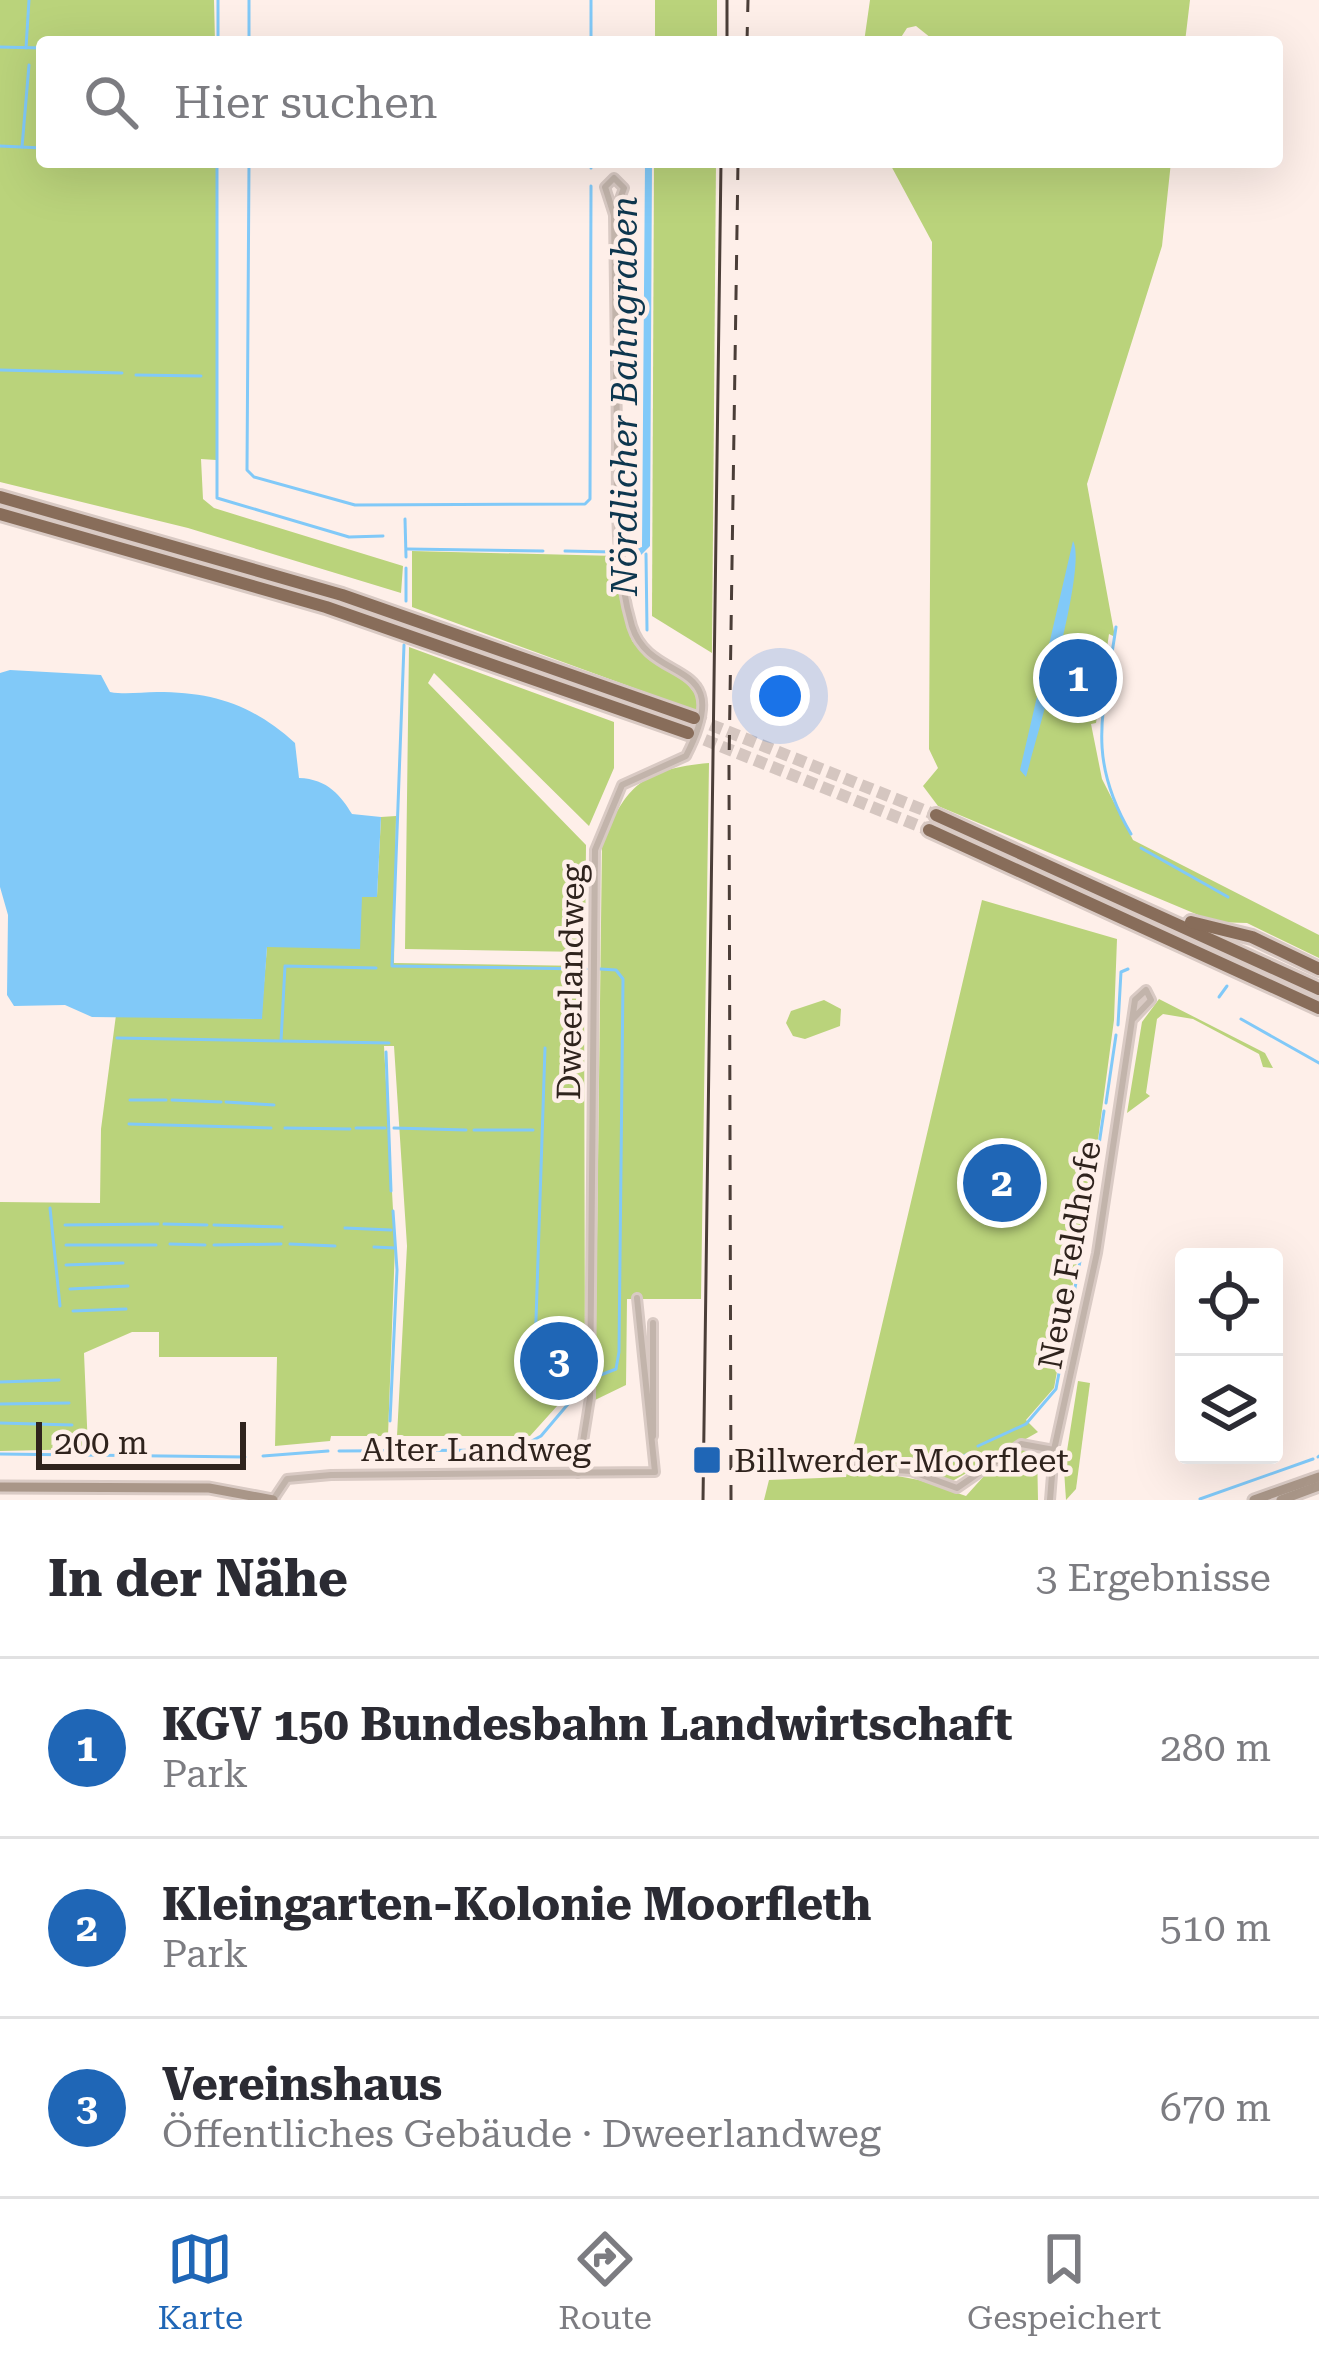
<!DOCTYPE html>
<html lang="de">
<meta charset="utf-8">
<style>
:root{--surface:#fff;--page:#f7f7f7;--text:#2b2b33;--muted:#7c7c81;--line:#e1e1e2;--accent:#1f66b6}
body{margin:0;font-family:"Roboto Serif",serif;background:var(--page);color:var(--text)}
.controls{position:absolute;right:36px;bottom:36px;display:grid;overflow:hidden;border-radius:12px;box-shadow:0 12px 48px #0002}
.controls button{width:108px;height:108px;display:grid;place-items:center;padding:0;border:0;border-bottom:3px solid var(--line);background:var(--surface);color:var(--text);font:60px sans-serif}
.scale{position:absolute;left:36px;bottom:30px;width:210px;box-sizing:border-box;padding-left:12px;border:6px solid #2f231d;border-top:0;font-size:33px;line-height:42px;white-space:nowrap;color:#2f231d;-webkit-text-stroke:9px #feefe9;paint-order:stroke}
.you{position:absolute;left:780px;top:696px;width:42px;height:42px;margin:-30px;border:9px solid #fff;border-radius:50%;background:#1a73e8;box-shadow:0 0 0 18px #1a73e833}
.badge{display:grid;place-items:center;width:78px;height:78px;border-radius:50%;background:var(--accent);color:#fff;font-size:39px;font-weight:700}
.pin{position:absolute;translate:-50% -50%;border:6px solid #fff;box-shadow:0 3px 12px #0006}
.list{margin:0;padding:0;list-style:none}
h2{display:flex;justify-content:space-between;align-items:center;height:156px;margin:0;padding:0 48px;font-size:51px}
h2 small{font-size:39px;font-weight:400;color:var(--muted)}
.list li{display:grid;grid-template-columns:78px 1fr auto;gap:36px;align-items:center;box-sizing:border-box;height:180px;padding:0 48px;border-top:3px solid var(--line)}
.list b{display:block;font-size:45px;white-space:nowrap}
.list p{margin:0;font-size:39px;white-space:nowrap;color:var(--muted)}
.list em{font-size:39px;font-style:normal;color:var(--muted)}
.icon{flex:none;width:66px;height:66px;fill:none;stroke:currentColor;stroke-width:2;stroke-linecap:round;stroke-linejoin:round}
.map{position:relative;flex:none;width:1319px;height:1500px;overflow:hidden}
.search{position:absolute;background:var(--surface);box-shadow:0 12px 48px #0002;left:36px;right:36px;top:36px;height:132px;display:flex;align-items:center;gap:30px;box-sizing:border-box;padding:0 42px;border-radius:12px;color:var(--muted);font-size:45px}
.sheet{height:696px;background:var(--surface)}
nav{display:flex;justify-content:space-around;align-items:center;box-sizing:border-box;height:168px;border-top:3px solid var(--line);background:var(--surface);font-size:33px;color:var(--muted)}
nav a{display:grid;justify-items:center;gap:6px}
nav .on{color:var(--accent)}
.map>svg:first-child{display:block}
.green{fill:#bad37b}
.water{fill:#81c9f8}
.lines{fill:none;stroke-linecap:round;stroke-linejoin:round}
.stream{stroke:#81c9f8;stroke-width:3}
.motorway-tunnel{stroke:#d5c6c0;stroke-width:12;stroke-dasharray:12 6;stroke-linecap:butt}
.minor-casing{stroke:#d9cac4;stroke-width:12}
.secondary-casing{stroke:#d9cac4;stroke-width:15}
.motorway-casing{stroke:#d9cac4;stroke-width:18}
.minor{stroke:#c2b4ab;stroke-width:6}
.secondary{stroke:#a99688;stroke-width:9}
.motorway{stroke:#886d5a;stroke-width:12}
.tram{stroke:#4b3e38;stroke-width:3}
.rail{stroke:#4b3e38;stroke-width:3;stroke-dasharray:15 15;stroke-linecap:butt}
.poi-dot{fill:#1f66b6;stroke:#feefe9;stroke-width:4.5}
.labels{text-anchor:middle;stroke-width:9;stroke-linejoin:round;paint-order:stroke}
.street-label{font-size:33px;fill:#2f231d;stroke:#feefe9}
.poi-label{font-size:33px;fill:#2f231d;stroke:#feefe9;text-anchor:start}
.water-label{font-size:36px;font-style:italic;fill:#0e374f;stroke:#feefe9}
</style>
<div class="map">
<svg width="1319" height="1500" viewBox="0 0 1319 1500">
<rect width="100%" height="100%" fill="#feefe9"/>
<g class="green">
<polygon points="0,0 214,0 215,42 42,42 42,162 216,162 216,460 201,459 203,499 214,508 403,566 401,593 188,528 0,482"/>
<rect x="655" y="0" width="62" height="42"/>
<polygon points="870,0 1190,0 1185,42 936,42 916,26 907,28 898,42 864,42"/>
<polygon points="654,162 716,162 712,653 652,616"/>
<polygon points="889,162 1171,162 1162,246 1087,484 1115,637 1109,634 1096,723 1091,724 1102,779 1133,840 1319,935 1319,958 1247,923 1215,922 938,806 923,786 938,768 929,749 932,242"/>
<polygon points="412,551 616,556 632,641 678,673 698,697 697,711 412,607"/>
<polygon points="409,647 614,722 614,768 589,826 434,673 428,683 586,845 585,952 405,949"/>
<path d="M709 763 701 1299H627L626 1385 595 1400 602 844C626 785 643 769 709 763Z"/>
<polygon points="396,816 394,963 584,966 585,1375 530,1436 397,1436 407,1246 394,1046 384,1046 395,1246 388,1436 331,1436 330,1441 275,1446 277,1357 159,1357 159,1332 132,1332 84,1353 88,1449 0,1451 0,1202 100,1203 101,1129 116,1015 261,1019 267,947 362,896 377,896 381,817"/>
<polygon points="982,900 1117,939 1114,1020 1095,1162 1054,1388 1026,1420 1038,1432 949,1483 915,1469 850,1461"/>
<polygon points="1159,999 1265,1053 1273,1068 1263,1067 1259,1054 1193,1019 1163,1014 1157,1019 1146,1093 1150,1096 1127,1113 1142,1022"/>
<polygon points="824,1000 841,1009 840,1026 805,1039 793,1036 786,1023 791,1011"/>
<polygon points="1078,1381 1090,1383 1076,1489 1066,1500 1064,1470"/>
<polygon points="1024,1448 1037,1449 1038,1500 764,1500 769,1480 846,1477 848,1467 919,1480 966,1496 1002,1456"/>
</g>
<g class="water">
<polygon points="645,162 652,162 650,546 640,556 631,556 630,550 642,547"/>
<path d="M1073 541C1088 566 1036 739 1026 777L1020 770Z"/>
<path d="M10 670 101 675 110 692C126 695 141 692 157 692 214 692 253 705 295 743L299 778C328 779 341 796 352 814L381 817 377 897H362L360 949 267 947 262 1019 92 1017 65 1005 14 1006 7 995 8 915 0 887V673Z"/>
</g>
<g class="lines">
<g class="stream">
<polyline points="218,0 218,42"/>
<polyline points="591,0 591,42"/>
<polyline points="249,42 249,0"/>
<polyline points="0,47 42,48"/>
<polyline points="26,48 29,0"/>
<polyline points="0,146 42,148"/>
<polyline points="22,147 29,65"/>
<polyline points="217,162 217,498 349,537 383,536"/>
<polyline points="249,162 247,470 254,477 355,505 585,504 590,499 591,186"/>
<polyline points="591,162 591,168"/>
<polyline points="0,370 122,373"/>
<polyline points="136,375 201,376"/>
<polyline points="405,519 406,557"/>
<polyline points="407,549 543,551"/>
<polyline points="565,551 614,552"/>
<polyline points="646,554 647,630"/>
<polyline points="406,601 406,568"/>
<path d="M1116 627C1104 711 1085 756 1131 834"/>
<polyline points="404,645 392,966 586,969"/>
<polyline points="1141,848 1228,897"/>
<polyline points="1219,997 1227,986"/>
<polyline points="1241,1019 1319,1063"/>
<polyline points="1118,1025 1121,972 1128,969"/>
<polyline points="117,1038 389,1043"/>
<polyline points="281,1041 285,966 376,968"/>
<polyline points="386,1052 391,1191"/>
<polyline points="130,1100 166,1100"/>
<polyline points="172,1100 221,1102"/>
<polyline points="226,1102 274,1105"/>
<polyline points="1106,1103 1116,1035"/>
<polyline points="129,1124 271,1128"/>
<polyline points="285,1128 350,1129"/>
<polyline points="356,1128 385,1128"/>
<polyline points="394,1128 466,1130"/>
<polyline points="474,1130 533,1130"/>
<polyline points="1093,1185 1104,1111"/>
<polyline points="50,1208 60,1306"/>
<polyline points="164,1224 207,1225"/>
<polyline points="65,1225 158,1224"/>
<polyline points="214,1225 282,1227"/>
<polyline points="345,1228 391,1230"/>
<polyline points="170,1244 205,1245"/>
<polyline points="290,1244 335,1246"/>
<polyline points="66,1245 156,1245"/>
<polyline points="214,1245 281,1244"/>
<polyline points="374,1247 395,1248"/>
<polyline points="66,1265 123,1263"/>
<polyline points="70,1289 128,1286"/>
<polyline points="73,1311 126,1309"/>
<polyline points="598,1376 616,1369 619,1352 623,979 616,970 600,969"/>
<polyline points="534,1380 545,1048"/>
<polyline points="0,1382 59,1380"/>
<polyline points="0,1404 69,1403"/>
<polyline points="390,1421 397,1270 393,1211"/>
<polyline points="0,1423 72,1425"/>
<polyline points="978,1446 1026,1424 1056,1389 1093,1192"/>
<polyline points="339,1451 515,1450 541,1436 585,1384"/>
<polyline points="0,1454 245,1457"/>
<polyline points="263,1456 328,1451"/>
<polyline points="1318,1457 1319,1456"/>
<polyline points="934,1469 970,1453"/>
<polyline points="1200,1499 1313,1459"/>
</g>
<g class="motorway-tunnel">
<polyline points="694,718 936,815"/>
<polyline points="688,733 929,830"/>
</g>
<g class="minor-casing">
<g id="minor">
<polyline points="653,1323 653,1436"/>
<polyline points="852,1467 911,1471 957,1488 1021,1444 1054,1450"/>
<path d="M578 1473 590 1398 595 850 622 785 686 756C738 655 651 687 632 626 614 565 617 497 617 435 616 362 615 288 614 215L605 187 614 178 624 188 614 215"/>
<polyline points="273,1500 287,1479 331,1475 655,1472 637,1298"/>
<polyline points="1050,1500 1054,1450 1097,1253 1135,1000 1146,990 1151,1000 1132,1020"/>
</g>
</g>
<g class="secondary-casing">
<g id="secondary">
<polyline points="0,1487 209,1488 273,1500"/>
<polyline points="1254,1500 1319,1477"/>
<polyline points="1281,1500 1319,1486"/>
</g>
</g>
<g class="motorway-casing">
<g id="motorway">
<polyline points="0,497 342,595 694,718"/>
<polyline points="0,514 326,607 688,733"/>
<polyline points="936,815 1319,989"/>
<polyline points="929,830 1319,1008"/>
<polyline points="1191,922 1252,937 1319,969"/>
</g>
</g>
<use href="#minor" class="minor"/>
<use href="#secondary" class="secondary"/>
<use href="#motorway" class="motorway"/>
<g class="tram">
<polyline points="727,42 727,0"/>
<polyline points="703,1500 721,162"/>
</g>
<g class="rail">
<polyline points="747,42 748,0"/>
<polyline points="731,1500 729,765 738,162"/>
</g>
</g>
<rect class="poi-dot" x="692" y="1445" width="30" height="30" rx="6"/>
<g class="labels">
<g class="street-label">
<text transform="translate(570 982) rotate(-89)" y="12">Dweerlandweg</text>
<text transform="translate(1069 1255) rotate(-80)" y="12">Neue Feldhofe</text>
<text x="476" y="1461">Alter Landweg</text>
</g>
<g class="poi-label">
<text x="734" y="1472">Billwerder-Moorfleet</text>
</g>
<g class="water-label">
<text transform="translate(624 396) rotate(-90)" y="13">Nördlicher Bahngraben</text>
</g>
</g>
</svg>
<div class="controls">
<button><svg class="icon" aria-label="locate" viewBox="0 0 24 24"><circle cx="12" cy="12" r="6"/><path d="M12 2v4M12 18v4M2 12h4M18 12h4"/></svg></button>
<button><svg class="icon" aria-label="layers" viewBox="0 0 24 24"><path d="M12 4l9 5-9 5-9-5zM3 14l9 5 9-5"/></svg></button>
</div>
<div class="scale">200 m</div>
<div class="you"></div>
<div class="pin badge" style="left:1078px;top:678px">1</div>
<div class="pin badge" style="left:1002px;top:1183px">2</div>
<div class="pin badge" style="left:559px;top:1361px">3</div>
<div class="search"><svg class="icon" aria-label="search" viewBox="0 0 24 24"><circle cx="10" cy="10" r="6"/><path d="M15 15l6 6"/></svg>Hier suchen</div>
</div>
<section class="sheet">
<h2>In der Nähe<small>3 Ergebnisse</small></h2>
<ul class="list">
<li><span class="badge">1</span><div><b>KGV 150 Bundesbahn Landwirtschaft</b><p>Park</p></div><em>280 m</em></li>
<li><span class="badge">2</span><div><b>Kleingarten-Kolonie Moorfleth</b><p>Park</p></div><em>510 m</em></li>
<li><span class="badge">3</span><div><b>Vereinshaus</b><p>Öffentliches Gebäude · Dweerlandweg</p></div><em>670 m</em></li>
</ul>
</section>
<nav>
<a class="on"><svg class="icon" aria-label="map" viewBox="0 0 24 24"><path d="M3 6l6-2 6 2 6-2v14l-6 2-6-2-6 2zM9 4v14M15 6v14"/></svg>Karte</a>
<a><svg class="icon" aria-label="directions" viewBox="0 0 24 24"><path d="M12 3l9 9-9 9-9-9zM9 14v-3h6M13 9l2 2-2 2"/></svg>Route</a>
<a><svg class="icon" aria-label="saved" viewBox="0 0 24 24"><path d="M7 4h10v16l-5-4-5 4z"/></svg>Gespeichert</a>
</nav>
